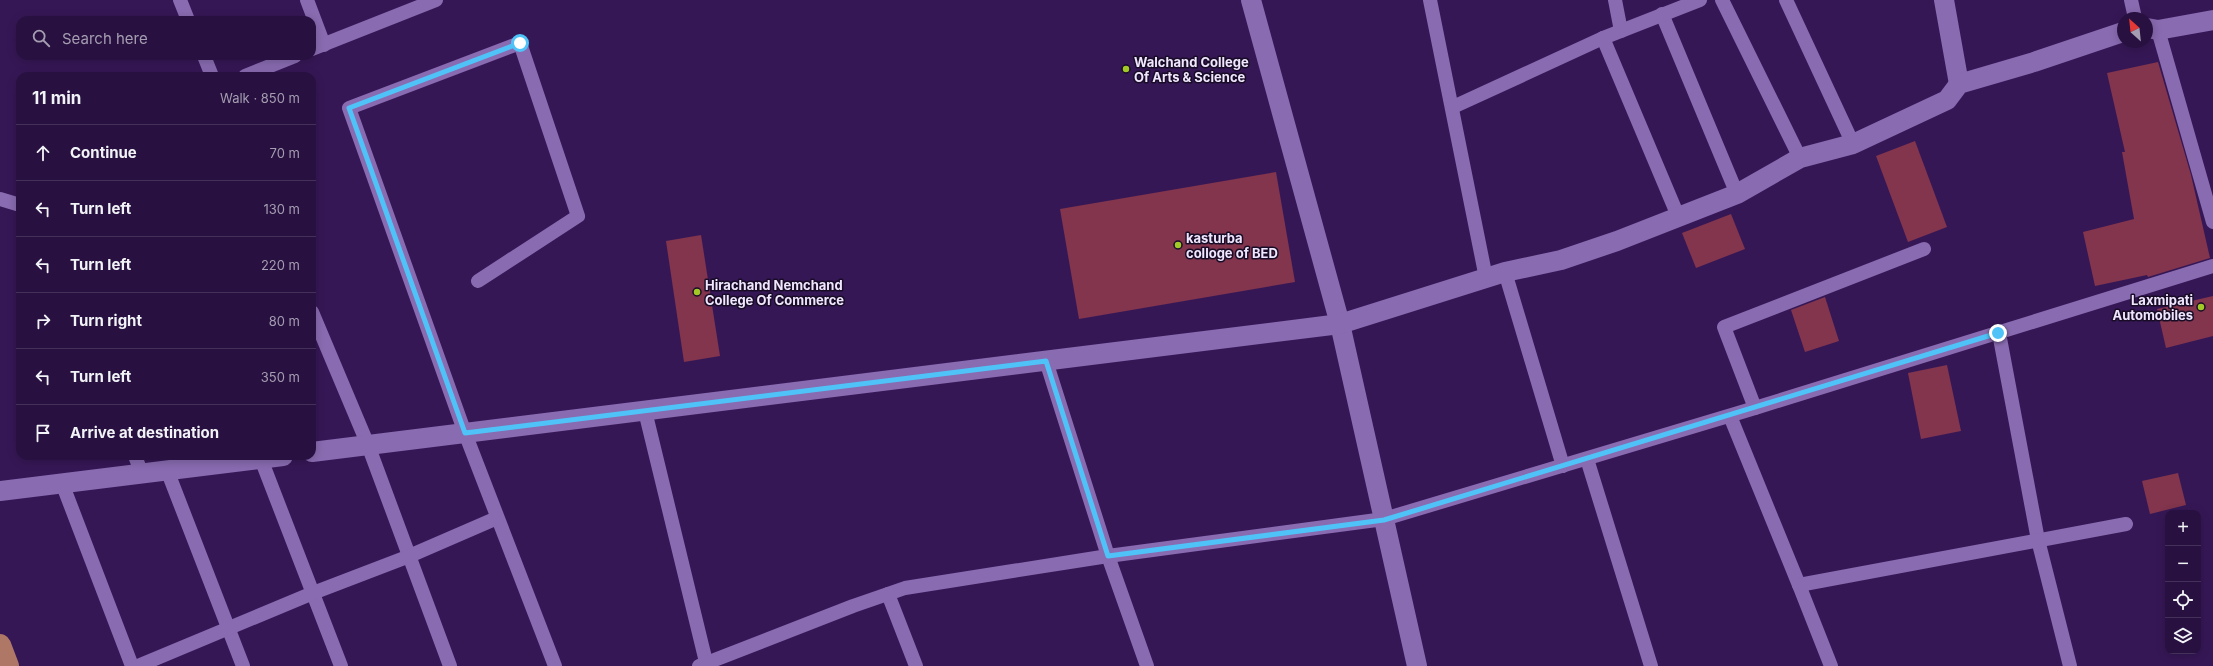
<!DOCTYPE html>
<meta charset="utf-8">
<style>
:root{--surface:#281140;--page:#301a47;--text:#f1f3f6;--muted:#a59db1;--line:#443159}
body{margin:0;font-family:Inter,sans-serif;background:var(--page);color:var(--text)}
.controls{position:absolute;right:12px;bottom:12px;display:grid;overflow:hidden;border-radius:8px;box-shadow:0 2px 10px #0003}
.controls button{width:36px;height:36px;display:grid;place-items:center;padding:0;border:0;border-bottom:1px solid var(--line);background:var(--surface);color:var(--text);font:20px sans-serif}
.compass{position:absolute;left:2117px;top:12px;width:36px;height:36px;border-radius:50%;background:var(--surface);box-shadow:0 2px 10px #0003;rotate:333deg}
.stop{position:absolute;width:12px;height:12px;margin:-9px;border:3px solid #4fc3f7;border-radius:50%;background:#fff}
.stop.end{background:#4fc3f7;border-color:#fff;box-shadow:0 1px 4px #0008}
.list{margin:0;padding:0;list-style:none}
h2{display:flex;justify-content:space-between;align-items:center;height:52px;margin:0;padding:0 16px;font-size:17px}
h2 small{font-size:13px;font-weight:400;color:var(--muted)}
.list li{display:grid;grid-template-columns:26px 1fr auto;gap:12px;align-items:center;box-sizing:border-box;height:56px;padding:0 16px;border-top:1px solid var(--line)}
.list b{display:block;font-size:15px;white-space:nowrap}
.list em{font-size:13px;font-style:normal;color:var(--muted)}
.icon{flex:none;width:22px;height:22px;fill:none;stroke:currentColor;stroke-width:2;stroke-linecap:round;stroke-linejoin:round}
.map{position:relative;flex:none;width:2213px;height:666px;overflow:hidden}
.search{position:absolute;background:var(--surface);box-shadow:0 2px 10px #0003;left:16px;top:16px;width:300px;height:44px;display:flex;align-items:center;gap:10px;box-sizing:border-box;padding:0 14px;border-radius:12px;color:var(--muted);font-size:15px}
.panel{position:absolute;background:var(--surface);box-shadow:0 2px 10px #0003;left:16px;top:72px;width:300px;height:388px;border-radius:12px}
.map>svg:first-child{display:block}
.building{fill:#82354d}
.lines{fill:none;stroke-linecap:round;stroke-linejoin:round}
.street{stroke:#896bb1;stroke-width:14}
.secondary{stroke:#896bb1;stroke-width:20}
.primary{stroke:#af7765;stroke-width:22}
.route{stroke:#4fc3f7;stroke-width:5}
.poi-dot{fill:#a3c927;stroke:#180c27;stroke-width:1.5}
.labels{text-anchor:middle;stroke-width:3;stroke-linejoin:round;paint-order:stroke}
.poi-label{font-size:13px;font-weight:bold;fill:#f0e7fe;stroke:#180c27;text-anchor:start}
</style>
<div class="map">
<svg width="2213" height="666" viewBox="0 0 2213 666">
<rect width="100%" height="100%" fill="#361756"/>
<g class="building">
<polygon points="2158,62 2191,175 2210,258 2148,277 2147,275 2095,286 2083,232 2134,219 2122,152 2125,152 2107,73"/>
<polygon points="1915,141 1947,227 1908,242 1876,156"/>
<polygon points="1276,172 1295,282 1079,319 1060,209"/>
<polygon points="1731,214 1745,249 1696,268 1682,233"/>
<polygon points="701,235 720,356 684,362 666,241"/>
<polygon points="2213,296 2213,336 2166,348 2157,309"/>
<polygon points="1825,297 1839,341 1805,352 1791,310"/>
<polygon points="1947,365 1961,431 1921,439 1908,373"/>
<polygon points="2178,473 2186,505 2150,514 2142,481"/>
</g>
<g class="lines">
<g class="street">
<polyline points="180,0 188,20"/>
<polyline points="307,0 324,45"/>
<polyline points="1430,0 1486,278"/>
<polyline points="1615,0 1621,31"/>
<polyline points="1722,0 1800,158"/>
<polyline points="1786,0 1853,144"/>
<polyline points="2131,0 2135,18"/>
<polyline points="1662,14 1737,194"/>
<polyline points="2158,30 2213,222"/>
<polyline points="1603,38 1678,216"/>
<polyline points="312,49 436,0"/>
<polyline points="204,56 212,76"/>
<polyline points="245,76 295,56"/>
<polyline points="1453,107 1603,38 1700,0"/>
<polyline points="0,199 20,205"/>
<polyline points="1505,272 1563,466"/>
<polyline points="478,281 578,216 520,43 349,108 465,433 555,666"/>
<polyline points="312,312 368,445 450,666"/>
<polyline points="1999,333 2038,540 2070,666"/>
<polyline points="1046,361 1108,556 1147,666"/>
<polyline points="1755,408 2213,266"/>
<polyline points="645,411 707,666"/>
<polyline points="1730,416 1799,585"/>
<polyline points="135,456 142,474"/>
<polyline points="261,459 341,666"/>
<polyline points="1587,459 1651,666"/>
<polyline points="167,470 243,666"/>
<polyline points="62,483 132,666"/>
<polyline points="888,594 916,666"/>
<polyline points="138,666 313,593 407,557 497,518"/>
<polyline points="699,666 853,606 905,588 1108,556 1384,519 1755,408 1724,327 1924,249"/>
<polyline points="1831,666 1799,585 2126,524"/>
</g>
<g class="secondary">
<polyline points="1251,0 1340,324 1417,666"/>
<polyline points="1944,0 1959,84"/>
<polyline points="2147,28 2158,30 2213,20"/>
<polyline points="312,452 1340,324 1505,272 1561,260 1617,241 1737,194 1800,158 1853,144 1947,100 1959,84 2034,62 2123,32"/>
<polyline points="0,491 283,456"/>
</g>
<polyline class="primary" points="0,645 8,666"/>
</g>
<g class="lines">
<polyline class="route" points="520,43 349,108 465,433 1046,361 1108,556 1384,520 1998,333"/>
</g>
<g class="poi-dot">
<circle cx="1126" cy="69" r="4"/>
<circle cx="1178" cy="245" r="4"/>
<circle cx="697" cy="292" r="4"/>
<circle cx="2201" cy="307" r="4"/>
</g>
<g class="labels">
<g class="poi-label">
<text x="1134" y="67">Walchand College<tspan x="1134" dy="15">Of Arts &amp; Science</tspan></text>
<text x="1186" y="243">kasturba<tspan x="1186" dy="15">colloge of BED</tspan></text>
<text x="705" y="290">Hirachand Nemchand<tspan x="705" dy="15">College Of Commerce</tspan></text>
<text x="2193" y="305" text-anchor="end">Laxmipati<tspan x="2193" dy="15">Automobiles</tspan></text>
</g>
</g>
</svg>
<div class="controls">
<button>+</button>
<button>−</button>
<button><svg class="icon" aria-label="locate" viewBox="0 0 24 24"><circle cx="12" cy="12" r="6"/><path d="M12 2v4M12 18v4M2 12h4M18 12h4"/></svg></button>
<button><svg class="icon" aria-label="layers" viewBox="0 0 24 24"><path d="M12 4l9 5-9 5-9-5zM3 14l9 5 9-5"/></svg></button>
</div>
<svg class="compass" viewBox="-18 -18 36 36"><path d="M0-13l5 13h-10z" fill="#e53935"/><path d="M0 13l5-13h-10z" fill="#a59db1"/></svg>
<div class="stop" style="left:520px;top:43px"></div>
<div class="stop end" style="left:1998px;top:333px"></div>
<div class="search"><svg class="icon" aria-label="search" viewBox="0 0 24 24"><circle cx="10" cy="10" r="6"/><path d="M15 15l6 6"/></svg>Search here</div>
<section class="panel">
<h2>11 min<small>Walk · 850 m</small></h2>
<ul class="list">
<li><svg class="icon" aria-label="ahead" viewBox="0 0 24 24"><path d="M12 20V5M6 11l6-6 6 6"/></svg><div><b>Continue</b></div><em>70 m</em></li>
<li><svg class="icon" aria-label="left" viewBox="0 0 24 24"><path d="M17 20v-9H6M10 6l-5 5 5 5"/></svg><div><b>Turn left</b></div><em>130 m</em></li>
<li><svg class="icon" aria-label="left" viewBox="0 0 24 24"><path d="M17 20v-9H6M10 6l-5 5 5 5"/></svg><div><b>Turn left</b></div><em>220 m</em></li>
<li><svg class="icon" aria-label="right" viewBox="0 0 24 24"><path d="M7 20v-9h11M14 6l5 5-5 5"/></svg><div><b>Turn right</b></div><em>80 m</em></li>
<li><svg class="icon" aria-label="left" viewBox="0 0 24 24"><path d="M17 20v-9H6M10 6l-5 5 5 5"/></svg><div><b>Turn left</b></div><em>350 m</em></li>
<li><svg class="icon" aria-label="arrive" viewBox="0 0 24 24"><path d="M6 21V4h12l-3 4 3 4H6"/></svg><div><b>Arrive at destination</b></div></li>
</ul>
</section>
</div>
